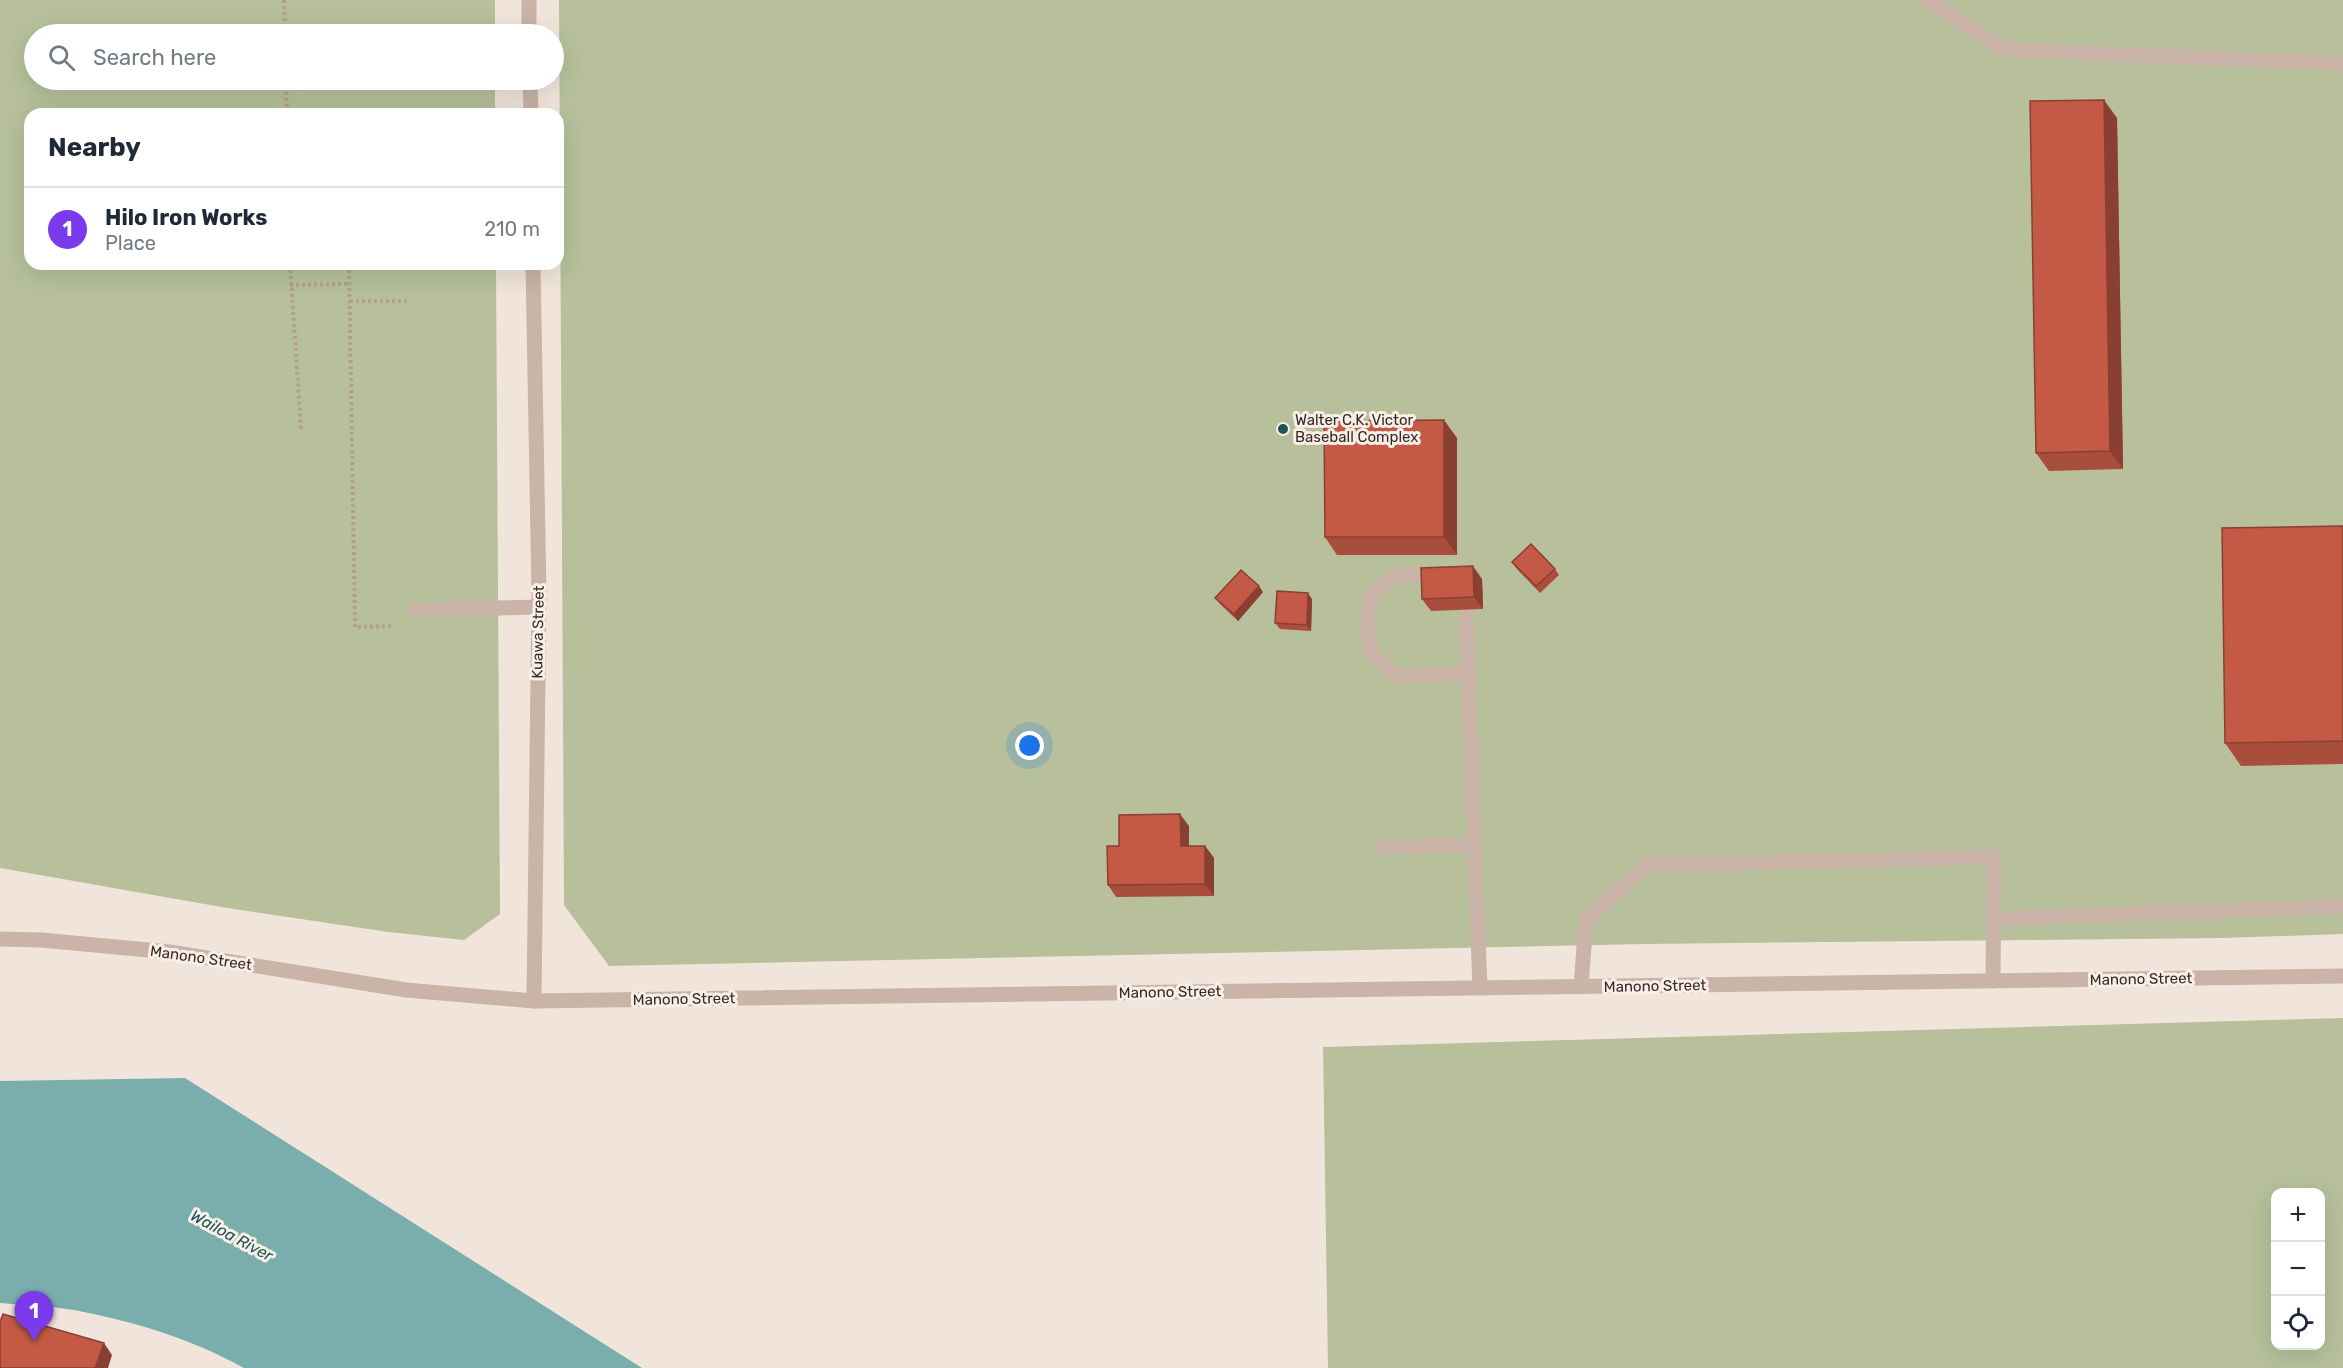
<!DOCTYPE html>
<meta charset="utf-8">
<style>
:root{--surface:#fff;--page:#f6f6f7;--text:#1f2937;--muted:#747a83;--line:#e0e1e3;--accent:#7c3aed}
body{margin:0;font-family:Rubik,sans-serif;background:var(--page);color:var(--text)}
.controls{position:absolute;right:18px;bottom:18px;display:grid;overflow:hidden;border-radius:12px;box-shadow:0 6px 24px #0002}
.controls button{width:54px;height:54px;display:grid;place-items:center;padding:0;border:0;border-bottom:2px solid var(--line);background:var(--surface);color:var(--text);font:30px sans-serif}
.you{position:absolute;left:1030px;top:746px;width:21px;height:21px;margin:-15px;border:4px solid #fff;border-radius:50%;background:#1a73e8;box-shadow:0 0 0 9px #1a73e833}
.badge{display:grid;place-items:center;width:39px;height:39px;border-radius:50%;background:var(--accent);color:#fff;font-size:20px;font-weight:700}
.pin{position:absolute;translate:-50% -50px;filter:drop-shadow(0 2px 3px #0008)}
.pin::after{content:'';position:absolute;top:32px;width:21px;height:18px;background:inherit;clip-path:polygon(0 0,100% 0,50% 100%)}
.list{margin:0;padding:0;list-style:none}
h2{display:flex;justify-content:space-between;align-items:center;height:78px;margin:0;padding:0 24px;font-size:26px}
h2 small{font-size:20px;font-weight:400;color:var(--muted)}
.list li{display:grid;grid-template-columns:39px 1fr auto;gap:18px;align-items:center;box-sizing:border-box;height:84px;padding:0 24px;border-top:2px solid var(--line)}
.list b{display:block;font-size:22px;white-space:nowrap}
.list p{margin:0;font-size:20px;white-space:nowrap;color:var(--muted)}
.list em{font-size:20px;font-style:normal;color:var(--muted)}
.icon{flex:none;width:33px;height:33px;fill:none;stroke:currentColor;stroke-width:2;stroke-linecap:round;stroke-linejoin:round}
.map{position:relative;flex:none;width:2343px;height:1368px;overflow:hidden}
.search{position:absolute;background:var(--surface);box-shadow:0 6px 24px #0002;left:24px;top:24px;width:540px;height:66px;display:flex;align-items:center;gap:15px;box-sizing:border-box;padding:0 21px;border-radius:33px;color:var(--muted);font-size:22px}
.panel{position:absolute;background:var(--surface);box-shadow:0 6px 24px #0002;left:24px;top:108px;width:540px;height:162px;border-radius:18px}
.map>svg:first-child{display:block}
.green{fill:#b7c09b;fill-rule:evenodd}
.water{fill:#7aaeac}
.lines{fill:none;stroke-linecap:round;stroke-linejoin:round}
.path{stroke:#b59e91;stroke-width:4;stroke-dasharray:3 3;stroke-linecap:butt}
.minor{stroke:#c9b4a7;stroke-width:15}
.wall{fill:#a94d3c}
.shaded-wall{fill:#893f31}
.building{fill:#c45a46;stroke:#893f31;stroke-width:1.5}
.poi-dot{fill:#1e5656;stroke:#f9efe7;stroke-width:2}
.labels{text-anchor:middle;stroke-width:6;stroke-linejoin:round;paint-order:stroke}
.poi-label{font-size:15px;fill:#362b27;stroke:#f9efe7;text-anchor:start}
.street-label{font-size:15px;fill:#362b27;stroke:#f9efe7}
.water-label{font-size:16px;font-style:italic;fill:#1e5656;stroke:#f9efe7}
</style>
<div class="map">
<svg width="2343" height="1368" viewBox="0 0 2343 1368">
<rect width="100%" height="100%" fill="#f1e5db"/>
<g class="green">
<polygon points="0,0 495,0 495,34 34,34 34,80 495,80 495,114 30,114 30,264 496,264 500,914 464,940 388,932 227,908 0,868"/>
<polygon points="559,0 2343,0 2343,934 2224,938 1645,944 609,966 564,905"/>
<path d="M2343 1018V1368H1328L1323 1047ZM2276 1192H2320V1346H2276Z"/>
</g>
<path class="water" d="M185 1078 642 1368H244C192 1339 133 1321 74 1310 50 1306 24 1305 0 1303V1081Z"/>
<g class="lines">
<g class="path">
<polyline points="284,0 285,34"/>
<polyline points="286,80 287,114"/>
<polyline points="290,264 301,430"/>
<polyline points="349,264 355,627 393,626"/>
<polyline points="290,285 350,284"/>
<polyline points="350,301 410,301"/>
</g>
<g class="minor">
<polyline points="529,0 529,34"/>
<polyline points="1927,0 2005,50 2343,63"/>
<polyline points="530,80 531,114"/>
<polyline points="533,264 539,594 534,1001"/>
<polyline points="1442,576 1437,574 1397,574 1373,593 1366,618 1372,656 1399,677 1468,673"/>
<polyline points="1465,591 1480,988"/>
<polyline points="414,610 539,607"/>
<polyline points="1382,847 1474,845"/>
<polyline points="1994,919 2343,906"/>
<polyline points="0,939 41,940 170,952 406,990 534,1001 2343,976"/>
<polyline points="1581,987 1586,920 1646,865 1994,857 1993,981"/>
</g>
</g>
<g class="wall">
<polygon points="2117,118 2123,469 2049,471 2036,453"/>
<polygon points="1457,438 1457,555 1337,555 1325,537"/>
<polygon points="2343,526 2343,764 2241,766 2225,743"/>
<polygon points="1512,562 1555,569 1559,575 1540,593 1516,568"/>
<polygon points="1482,579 1483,609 1431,611 1422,599"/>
<polygon points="1263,592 1238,621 1220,604 1215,598"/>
<polygon points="1312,599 1311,631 1280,629 1275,623"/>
<polygon points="1189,826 1189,846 1205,846 1214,858 1214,896 1116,897 1108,885 1119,846"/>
</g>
<g class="shaded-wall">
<polygon points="2104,100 2117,118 2123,469 2110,451"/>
<polygon points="1444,420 1457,438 1457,555 1444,537"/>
<polygon points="1473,566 1482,579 1483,609 1474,597"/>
<polygon points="1259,586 1263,592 1238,621 1234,614"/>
<polygon points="1308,593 1312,599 1311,631 1307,625"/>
<polygon points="1180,814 1189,826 1189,858 1181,846"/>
<polygon points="1205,846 1214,858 1214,896 1205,884"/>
<polygon points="104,1343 112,1355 108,1368 95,1368"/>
</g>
<g class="building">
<polygon points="2104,100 2110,451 2036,453 2030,101"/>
<polygon points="1444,420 1444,537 1325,537 1324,421"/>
<polygon points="2343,526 2343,741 2225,743 2222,528"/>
<polygon points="1531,544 1555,569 1536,586 1512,562"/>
<polygon points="1473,566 1474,597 1422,599 1421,568"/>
<polygon points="1241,570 1259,586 1234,614 1215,598"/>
<polygon points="1277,591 1308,593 1307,625 1275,623"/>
<polygon points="1180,814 1181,846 1205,846 1205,884 1108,885 1107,846 1119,846 1119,815"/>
<polygon points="3,1314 104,1343 95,1368 0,1368 0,1322"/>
</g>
<circle class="poi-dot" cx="1283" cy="429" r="6"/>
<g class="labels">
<g class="poi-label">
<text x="1295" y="425">Walter C.K. Victor<tspan x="1295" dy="17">Baseball Complex</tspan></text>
</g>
<g class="street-label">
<text transform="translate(538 632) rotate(-89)" y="5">Kuawa Street</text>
<text transform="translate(201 958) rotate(8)" y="5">Manono Street</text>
<text transform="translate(2141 979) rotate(-1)" y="5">Manono Street</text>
<text transform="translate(1655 986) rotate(-1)" y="5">Manono Street</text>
<text transform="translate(1170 992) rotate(-1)" y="5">Manono Street</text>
<text transform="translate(684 999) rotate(-1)" y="5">Manono Street</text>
</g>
<g class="water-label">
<text transform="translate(232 1235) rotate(28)" y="6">Wailoa River</text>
</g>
</g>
</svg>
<div class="controls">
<button>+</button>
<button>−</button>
<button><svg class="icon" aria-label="locate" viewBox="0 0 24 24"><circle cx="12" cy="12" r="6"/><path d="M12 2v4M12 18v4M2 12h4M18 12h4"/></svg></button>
</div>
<div class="you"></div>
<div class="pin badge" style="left:34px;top:1341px">1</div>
<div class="search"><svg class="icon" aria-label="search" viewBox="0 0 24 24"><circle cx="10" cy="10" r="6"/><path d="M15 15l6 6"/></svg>Search here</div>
<section class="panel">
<h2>Nearby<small></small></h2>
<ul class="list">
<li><span class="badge">1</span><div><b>Hilo Iron Works</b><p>Place</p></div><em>210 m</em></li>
</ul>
</section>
</div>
